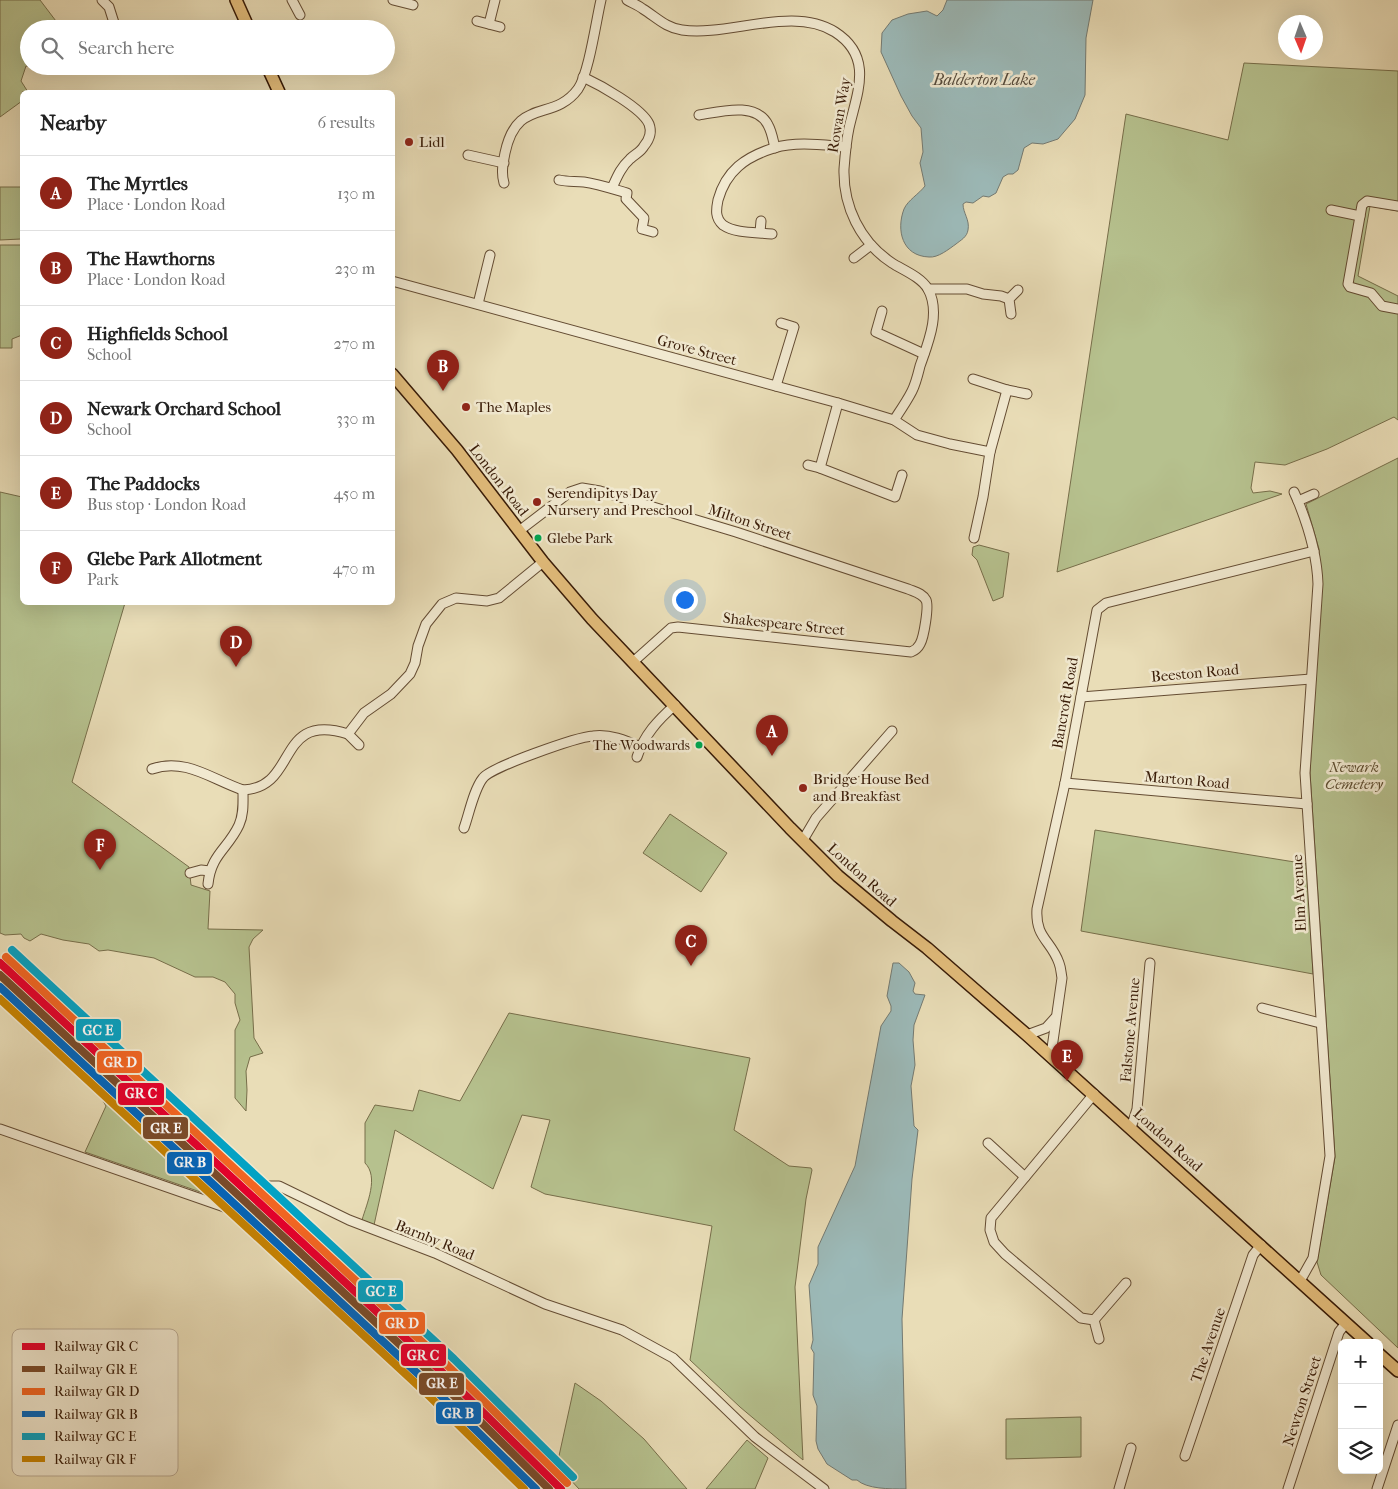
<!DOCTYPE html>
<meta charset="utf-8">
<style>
:root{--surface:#fff;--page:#f2f2f2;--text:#222;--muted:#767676;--line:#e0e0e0;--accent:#8f2418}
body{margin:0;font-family:"IM FELL French Canon",serif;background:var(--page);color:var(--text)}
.controls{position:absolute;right:15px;bottom:15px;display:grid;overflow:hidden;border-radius:8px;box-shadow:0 5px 20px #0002}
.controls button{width:45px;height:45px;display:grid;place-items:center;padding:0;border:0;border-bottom:1px solid var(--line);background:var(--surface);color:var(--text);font:25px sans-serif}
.compass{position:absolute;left:1278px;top:15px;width:45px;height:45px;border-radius:50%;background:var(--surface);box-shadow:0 5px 20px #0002;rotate:178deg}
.you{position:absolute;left:684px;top:599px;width:18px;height:18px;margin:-12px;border:4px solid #fff;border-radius:50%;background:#1a73e8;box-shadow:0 0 0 8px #1a73e833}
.badge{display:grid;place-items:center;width:32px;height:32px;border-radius:50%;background:var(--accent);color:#fff;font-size:16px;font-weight:700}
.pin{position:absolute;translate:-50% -41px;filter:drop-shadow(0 1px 2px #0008)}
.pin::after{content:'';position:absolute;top:26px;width:18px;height:15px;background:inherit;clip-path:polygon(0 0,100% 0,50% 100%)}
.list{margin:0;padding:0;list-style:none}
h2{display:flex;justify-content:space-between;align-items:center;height:65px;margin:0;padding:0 20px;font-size:21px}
h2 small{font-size:16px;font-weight:400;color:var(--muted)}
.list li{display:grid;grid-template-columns:32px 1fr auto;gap:15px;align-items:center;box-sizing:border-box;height:75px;padding:0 20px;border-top:1px solid var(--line)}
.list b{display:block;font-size:19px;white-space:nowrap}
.list p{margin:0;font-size:16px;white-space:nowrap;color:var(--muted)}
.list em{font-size:16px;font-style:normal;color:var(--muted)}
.icon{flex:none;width:28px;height:28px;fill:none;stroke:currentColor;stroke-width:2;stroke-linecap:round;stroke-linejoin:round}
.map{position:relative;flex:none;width:1398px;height:1489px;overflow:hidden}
.search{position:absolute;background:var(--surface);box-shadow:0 5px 20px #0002;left:20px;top:20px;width:375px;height:55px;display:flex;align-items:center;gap:12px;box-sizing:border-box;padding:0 18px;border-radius:28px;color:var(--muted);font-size:19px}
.panel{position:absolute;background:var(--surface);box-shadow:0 5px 20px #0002;left:20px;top:90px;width:375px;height:515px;border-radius:8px}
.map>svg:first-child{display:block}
.green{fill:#b6c18e;stroke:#776e4a}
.water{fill:#9cbab9;stroke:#747a72}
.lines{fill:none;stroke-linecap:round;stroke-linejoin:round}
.minor-casing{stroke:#644c33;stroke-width:11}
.major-casing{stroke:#381b07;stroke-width:14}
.minor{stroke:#f1e9d0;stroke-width:9}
.major{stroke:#e4be7c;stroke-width:11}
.rail-1-casing{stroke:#f1e9d0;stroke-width:11}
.rail-2-casing{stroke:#f1e9d0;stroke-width:11}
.rail-3-casing{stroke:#f1e9d0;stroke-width:11}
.rail-4-casing{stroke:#f1e9d0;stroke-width:11}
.rail-5-casing{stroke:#f1e9d0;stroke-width:11}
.rail-6-casing{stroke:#f1e9d0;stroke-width:11}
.rail-1{stroke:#e4002b;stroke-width:8}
.rail-2{stroke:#7a4b2a;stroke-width:8}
.rail-3{stroke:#f26522;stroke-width:8}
.rail-4{stroke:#0065bd;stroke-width:8}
.rail-5{stroke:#03a2c4;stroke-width:8}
.rail-6{stroke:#c78302;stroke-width:8}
.poi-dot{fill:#8f2418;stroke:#f1e9d0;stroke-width:2}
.bus-dot{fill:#00a651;stroke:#f1e9d0;stroke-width:2}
.labels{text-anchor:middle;stroke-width:5;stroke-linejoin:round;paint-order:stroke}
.bus-label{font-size:14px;fill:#381b07;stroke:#f1e9d0;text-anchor:start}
.street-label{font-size:15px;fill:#381b07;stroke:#f1e9d0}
.poi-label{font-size:15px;fill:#381b07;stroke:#f1e9d0;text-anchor:start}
.park-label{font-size:15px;font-style:italic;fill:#5e4d30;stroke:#f1e9d0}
.water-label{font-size:16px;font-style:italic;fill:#564b3c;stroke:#f1e9d0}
.key{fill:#f1e9d0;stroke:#baab94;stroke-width:1}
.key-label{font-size:14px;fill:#381b07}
.line-badge{stroke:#f1e9d0;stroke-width:2}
.badge-label{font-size:14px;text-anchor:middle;font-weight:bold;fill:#fff}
</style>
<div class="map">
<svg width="1398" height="1489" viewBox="0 0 1398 1489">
<rect width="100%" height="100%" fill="#e9ddb7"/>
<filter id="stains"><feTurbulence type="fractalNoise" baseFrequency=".004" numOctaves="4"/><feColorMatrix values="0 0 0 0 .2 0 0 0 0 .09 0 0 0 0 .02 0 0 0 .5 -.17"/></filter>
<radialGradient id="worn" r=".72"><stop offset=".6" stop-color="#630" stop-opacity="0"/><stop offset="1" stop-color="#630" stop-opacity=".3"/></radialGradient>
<g class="green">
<polygon points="0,0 40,0 62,29 29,29 29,66 41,66 40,69 26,66 21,81 28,92 22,92 22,101 0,117"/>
<polygon points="1244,63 1398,71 1398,211 1370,206 1358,276 1398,296 1398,420 1394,417 1327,449 1285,465 1255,462 1251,488 1253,493 1270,491 1282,494 1057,572 1126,114 1228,140"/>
<polygon points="0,187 21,187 21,239 0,240"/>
<polygon points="0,245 22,245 22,335 12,339 12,348 0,348"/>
<polygon points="1398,458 1398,1348 1321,1275 1317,1262 1335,1157 1310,773 1320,583 1319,549 1306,504"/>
<polygon points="0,492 22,497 22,602 125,603 72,782 189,867 191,885 210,891 208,929 263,930 253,939 249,947 254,1038 263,1053 250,1057 246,1071 247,1090 246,1111 235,1098 235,1030 240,1020 235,1003 235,994 225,982 213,977 195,977 154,958 108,950 99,951 89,944 63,940 41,934 30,941 24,938 21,934 5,935 0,933"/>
<polygon points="979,545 1009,553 1003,597 993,601 977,560 972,555 973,547"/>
<polygon points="670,814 727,853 701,892 643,853"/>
<polygon points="1095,830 1307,864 1313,974 1081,931"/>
<path d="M509 1013 750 1058 734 1130 789 1166 811 1168 812 1170 806 1199 795 1287 803 1460 740 1407 690 1360 712 1226 545 1194 531 1187 550 1120 522 1115 493 1189 395 1130 374 1225 362 1220C367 1203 379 1177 365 1163V1123L375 1105 413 1111 419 1090 460 1101Z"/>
<polygon points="78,1058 83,1059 241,1203 235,1204 85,1152 106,1106"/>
<polygon points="575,1383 601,1401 644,1439 687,1489 579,1489 557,1465"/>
<polygon points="1081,1417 1081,1457 1006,1459 1006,1419"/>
<polygon points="747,1440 768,1458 755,1489 706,1489"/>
</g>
<g class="water">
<path d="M947 0H1093L1086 38 1085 95 1075 119 1058 139 1043 144 1032 143 1024 148 1018 170 1013 174H1008L1003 177 996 193 989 197 983 196 973 203 966 202 963 204C963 213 970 220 968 230 967 237 961 240 956 244 949 249 938 258 929 257 902 256 896 230 904 209 908 200 919 194 925 186L920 163 923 152 921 128 912 116 901 96 881 52 882 33 892 20 908 14 927 11 937 16 943 10Z"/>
<path d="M893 963H899L909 972 915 983 913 991 915 994 925 995 914 1025 913 1040 915 1065 911 1086 914 1126 918 1130 912 1179 902 1319 906 1489C889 1489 867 1489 857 1480H852L827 1464 818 1449 816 1441 817 1406 813 1395 814 1353 811 1348 813 1340 809 1285 818 1264V1247L855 1166 881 1026 891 1011V1006L887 996Z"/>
</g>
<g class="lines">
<g class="minor-casing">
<g id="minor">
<polyline points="102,0 109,7 116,29"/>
<polyline points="292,0 300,15"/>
<polyline points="393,0 413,5"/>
<path d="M627 0C632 3 638 5 643 9 656 17 666 28 682 30 728 37 793 5 835 32 874 57 857 93 849 128 846 142 845 156 844 169 843 206 860 242 892 263 903 270 921 277 928 289 941 313 928 343 920 366 918 374 916 383 912 391 907 401 900 411 894 420"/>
<polyline points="477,21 500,27"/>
<polyline points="489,24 495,0"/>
<path d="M583 77C600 85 642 108 649 124 652 132 649 140 644 146 641 152 635 154 630 159 621 167 617 177 612 188"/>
<path d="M699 115C719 112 756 101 768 125 772 132 773 140 775 148"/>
<polyline points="468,155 504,163"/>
<path d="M559 180C568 182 575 181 584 182 598 184 613 189 627 193L626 199 644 218 642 229 653 232"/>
<path d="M504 183C501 173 503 163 505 153 517 96 553 123 578 89 589 73 596 21 601 0"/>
<polyline points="1398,206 1367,201 1362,205 1348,284 1350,287 1371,293 1382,306 1398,309"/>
<polyline points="1331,210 1360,216"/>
<polyline points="760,232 761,221"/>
<path d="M772 234C757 232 736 234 723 225 715 218 716 210 718 200 726 171 745 157 774 148 797 141 822 145 846 147"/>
<polyline points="854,258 871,245"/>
<polyline points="392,281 838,403 894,420 917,435 950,444 990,452"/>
<polyline points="928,289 967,289 983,294 1001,296 1009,299"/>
<polyline points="478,304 490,255"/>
<polyline points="882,311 876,332 924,354"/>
<polyline points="1011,314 1009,299 1018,290"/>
<polyline points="973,379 1007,390 990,452 983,497 974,538"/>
<polyline points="776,386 794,327 781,323"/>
<polyline points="1007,390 1027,394"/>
<polyline points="838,403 820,468 895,497 902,475"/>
<polyline points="808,465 820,468"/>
<polyline points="1294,492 1298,501"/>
<path d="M519 531 570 492 582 488 600 491 736 532 908 589C915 592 922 593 926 600 929 606 924 637 920 644 918 648 916 650 911 652L678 627 671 628 633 662"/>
<polyline points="1081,697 1311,679"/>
<polyline points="348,734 359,745"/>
<path d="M637 757C644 735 658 720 675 705"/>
<path d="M152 769C185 757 213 780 243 790 299 788 275 711 348 734L364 713 391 694 410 674 415 663 418 646 426 624 442 604 456 598 487 601 499 598 543 562"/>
<polyline points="1065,783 1307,804"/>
<path d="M464 828C469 814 474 789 483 778 491 767 577 737 593 736 610 734 625 740 640 747"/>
<polyline points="803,840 816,818 892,731"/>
<polyline points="190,873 201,870 210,871"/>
<path d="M208 884C211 854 228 849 239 825 244 814 243 802 243 790"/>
<polyline points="1262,1008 1320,1023"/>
<polyline points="1027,1035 1046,1028 1055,1018"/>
<path d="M1051 1055 1062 978C1061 973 1061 968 1059 963 1051 940 1035 938 1037 909L1065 783 1097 610 1106 603 1314 551"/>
<polyline points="1094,1094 991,1218 990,1230 994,1242 1005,1254 1081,1318 1094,1320 1099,1339"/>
<polyline points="1131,1128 1137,1109 1150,963"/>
<polyline points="0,1129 233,1210 241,1208 269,1186 279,1186 349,1220 435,1253 545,1304 622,1330 673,1358 755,1437 824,1489"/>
<polyline points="988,1143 1025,1177"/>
<path d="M1300 1281 1313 1258 1330 1156 1305 773 1318 584C1317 555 1309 528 1298 501L1314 494"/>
<polyline points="1094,1320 1126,1283"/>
<polyline points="1185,1456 1253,1255 1261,1245"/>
<polyline points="1119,1489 1131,1448"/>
<polyline points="1288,1489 1339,1332 1346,1323"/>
<polyline points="1377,1489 1398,1425"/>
</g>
</g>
<g class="major-casing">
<g id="major">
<polyline points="236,0 249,29"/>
<polyline points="267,66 279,92"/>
<polyline points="392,374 457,450 543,562 592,619 790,828 838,876 892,921 927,948 1027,1035 1368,1343"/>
<polyline points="1379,1354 1398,1371"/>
</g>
</g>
<use href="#minor" class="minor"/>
<use href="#major" class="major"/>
<g class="rail-1-casing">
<polyline id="rail-1" points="0,963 442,1372 561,1489"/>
</g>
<g class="rail-2-casing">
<polyline id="rail-2" points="0,975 436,1378 549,1489"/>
</g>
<g class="rail-3-casing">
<polyline id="rail-3" points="6,957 448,1366 567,1483"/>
</g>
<g class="rail-4-casing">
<polyline id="rail-4" points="0,987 430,1385 536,1489"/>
</g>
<g class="rail-5-casing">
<polyline id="rail-5" points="12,950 454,1359 573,1477"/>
</g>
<g class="rail-6-casing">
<polyline id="rail-6" points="0,999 424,1391 524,1489"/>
</g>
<use href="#rail-1" class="rail-1"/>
<use href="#rail-2" class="rail-2"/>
<use href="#rail-3" class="rail-3"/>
<use href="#rail-4" class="rail-4"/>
<use href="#rail-5" class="rail-5"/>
<use href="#rail-6" class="rail-6"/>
</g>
<g class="poi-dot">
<circle cx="409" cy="142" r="5"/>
<circle cx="466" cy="407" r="5"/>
<circle cx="537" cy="502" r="5"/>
<circle cx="803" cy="788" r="5"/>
</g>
<g class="bus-dot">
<circle cx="538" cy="538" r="4.5"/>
<circle cx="699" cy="745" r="4.5"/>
</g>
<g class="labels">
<g class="bus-label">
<text x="547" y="543">Glebe Park</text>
<text x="690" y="750" text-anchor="end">The Woodwards</text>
</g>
<g class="street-label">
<text transform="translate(839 115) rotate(-80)" y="5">Rowan Way</text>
<text transform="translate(697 350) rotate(15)" y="5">Grove Street</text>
<text transform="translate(499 480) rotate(52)" y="5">London Road</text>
<text transform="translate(750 522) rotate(18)" y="5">Milton Street</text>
<text transform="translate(784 624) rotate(6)" y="5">Shakespeare Street</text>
<text transform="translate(1195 673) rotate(-5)" y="5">Beeston Road</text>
<text transform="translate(1065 703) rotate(-80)" y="5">Bancroft Road</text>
<text transform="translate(1187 780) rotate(5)" y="5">Marton Road</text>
<text transform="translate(862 875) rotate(42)" y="5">London Road</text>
<text transform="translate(1299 893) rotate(-93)" y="5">Elm Avenue</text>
<text transform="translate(1130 1030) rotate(-85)" y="5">Falstone Avenue</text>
<text transform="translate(1168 1140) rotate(42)" y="5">London Road</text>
<text transform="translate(435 1240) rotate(22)" y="5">Barnby Road</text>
<text transform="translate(1208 1345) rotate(-71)" y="5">The Avenue</text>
<text transform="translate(1302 1401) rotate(-72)" y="5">Newton Street</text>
</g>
<g class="poi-label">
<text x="419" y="147">Lidl</text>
<text x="476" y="412">The Maples</text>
<text x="547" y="498">Serendipitys Day<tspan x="547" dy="17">Nursery and Preschool</tspan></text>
<text x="813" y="784">Bridge House Bed<tspan x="813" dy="17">and Breakfast</tspan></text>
</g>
<g class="park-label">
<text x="1354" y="772">Newark<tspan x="1354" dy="17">Cemetery</tspan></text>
</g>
<g class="water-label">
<text x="984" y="85">Balderton Lake</text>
</g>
</g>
<rect x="12" y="1329" width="166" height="147" rx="8" class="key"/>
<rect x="22" y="1343" width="23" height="7" fill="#e4002b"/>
<rect x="22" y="1366" width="23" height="6" fill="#7a4b2a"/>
<rect x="22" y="1388" width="23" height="7" fill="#f26522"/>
<rect x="22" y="1411" width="23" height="6" fill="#0065bd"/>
<rect x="22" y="1433" width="23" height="7" fill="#03a2c4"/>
<rect x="22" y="1456" width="23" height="6" fill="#c78302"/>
<g class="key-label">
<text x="54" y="1351">Railway GR C</text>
<text x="54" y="1374">Railway GR E</text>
<text x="54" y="1396">Railway GR D</text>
<text x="54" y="1419">Railway GR B</text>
<text x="54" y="1441">Railway GC E</text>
<text x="54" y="1464">Railway GR F</text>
</g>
<g class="line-badge">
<rect x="75" y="1018" width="47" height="24" rx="5" fill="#03a2c4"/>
<rect x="96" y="1050" width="47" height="24" rx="5" fill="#f26522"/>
<rect x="117" y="1082" width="48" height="24" rx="5" fill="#e4002b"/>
<rect x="142" y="1116" width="47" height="24" rx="5" fill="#7a4b2a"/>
<rect x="166" y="1151" width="47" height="24" rx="5" fill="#0065bd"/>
<rect x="357" y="1279" width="47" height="24" rx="5" fill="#03a2c4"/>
<rect x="378" y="1311" width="48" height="24" rx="5" fill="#f26522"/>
<rect x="400" y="1343" width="47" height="24" rx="5" fill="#e4002b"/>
<rect x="418" y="1372" width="47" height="24" rx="5" fill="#7a4b2a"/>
<rect x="435" y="1401" width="47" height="24" rx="5" fill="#0065bd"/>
</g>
<g class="badge-label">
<text x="98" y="1035">GC E</text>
<text x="120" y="1067">GR D</text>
<text x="141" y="1098">GR C</text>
<text x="166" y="1133">GR E</text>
<text x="190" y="1167">GR B</text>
<text x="381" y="1296">GC E</text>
<text x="402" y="1328">GR D</text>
<text x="423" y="1360">GR C</text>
<text x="442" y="1388">GR E</text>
<text x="458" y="1418">GR B</text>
</g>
<rect width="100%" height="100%" filter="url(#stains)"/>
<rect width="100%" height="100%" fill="url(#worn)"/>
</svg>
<div class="controls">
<button>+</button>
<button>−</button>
<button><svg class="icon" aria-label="layers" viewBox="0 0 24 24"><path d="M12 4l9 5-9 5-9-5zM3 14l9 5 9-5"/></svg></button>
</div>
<svg class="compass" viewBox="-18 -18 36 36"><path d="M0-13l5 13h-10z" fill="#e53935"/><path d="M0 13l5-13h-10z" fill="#767676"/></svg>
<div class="you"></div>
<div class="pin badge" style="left:772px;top:756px">A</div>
<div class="pin badge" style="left:443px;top:391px">B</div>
<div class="pin badge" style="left:691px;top:966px">C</div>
<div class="pin badge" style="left:236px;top:667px">D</div>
<div class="pin badge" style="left:1067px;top:1081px">E</div>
<div class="pin badge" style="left:100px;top:870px">F</div>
<div class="search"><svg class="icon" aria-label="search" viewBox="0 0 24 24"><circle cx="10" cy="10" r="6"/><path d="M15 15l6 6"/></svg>Search here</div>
<section class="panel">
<h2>Nearby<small>6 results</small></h2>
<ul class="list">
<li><span class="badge">A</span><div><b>The Myrtles</b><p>Place · London Road</p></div><em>130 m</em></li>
<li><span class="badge">B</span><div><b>The Hawthorns</b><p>Place · London Road</p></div><em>230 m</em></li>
<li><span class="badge">C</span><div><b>Highfields School</b><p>School</p></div><em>270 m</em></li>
<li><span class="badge">D</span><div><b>Newark Orchard School</b><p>School</p></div><em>330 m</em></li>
<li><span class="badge">E</span><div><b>The Paddocks</b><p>Bus stop · London Road</p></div><em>450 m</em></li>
<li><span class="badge">F</span><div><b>Glebe Park Allotment</b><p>Park</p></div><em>470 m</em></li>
</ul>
</section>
</div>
